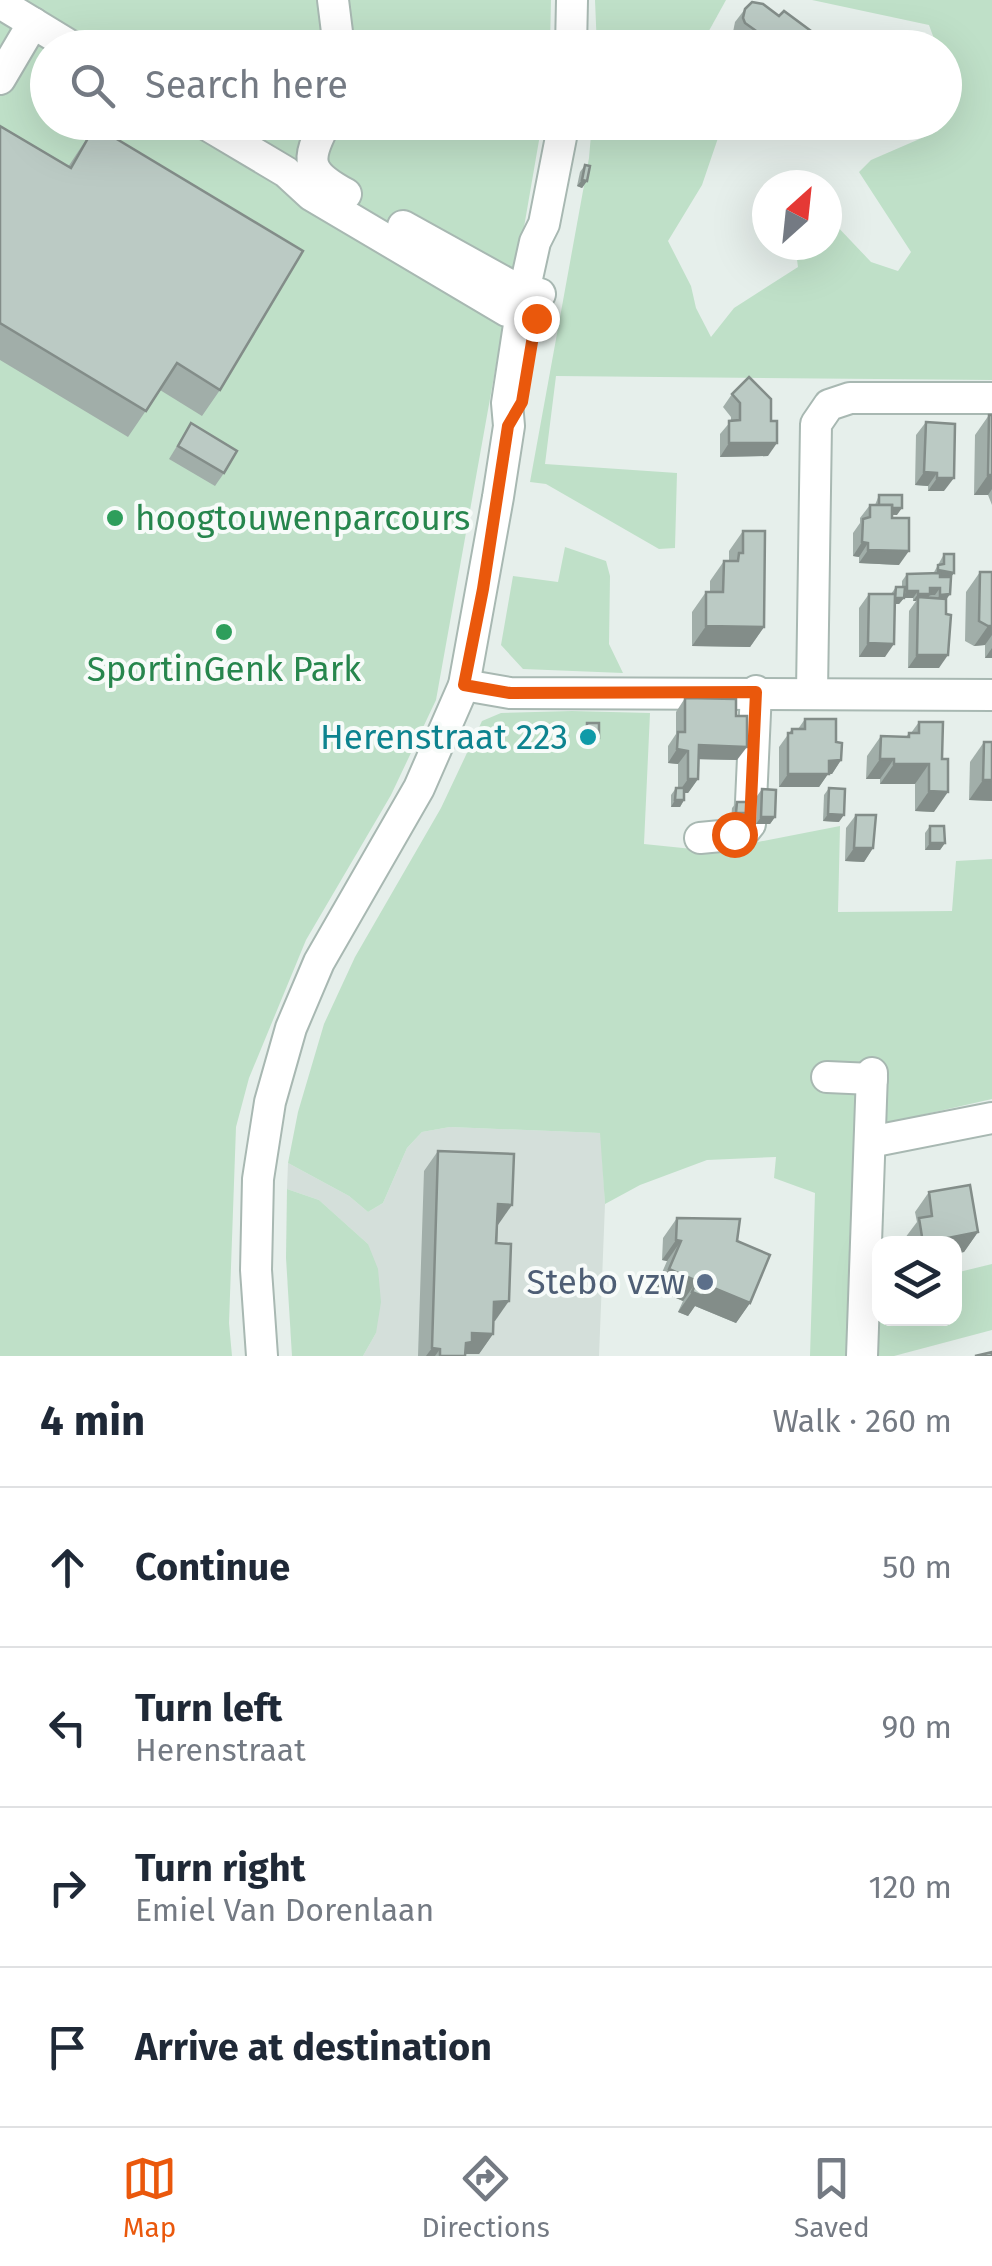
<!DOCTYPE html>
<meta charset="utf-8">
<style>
:root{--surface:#fff;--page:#f2f2f3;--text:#1f2937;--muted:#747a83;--line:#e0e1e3;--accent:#ea580c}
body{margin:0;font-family:"Fira Sans",sans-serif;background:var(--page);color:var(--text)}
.controls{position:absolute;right:30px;bottom:30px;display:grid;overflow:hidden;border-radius:20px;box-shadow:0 10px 40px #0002}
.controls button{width:90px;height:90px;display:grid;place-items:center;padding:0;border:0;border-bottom:2px solid var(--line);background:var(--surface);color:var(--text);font:50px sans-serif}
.compass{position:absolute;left:752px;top:170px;width:90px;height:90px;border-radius:50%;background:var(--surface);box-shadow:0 10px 40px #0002;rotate:27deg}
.stop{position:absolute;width:30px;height:30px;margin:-22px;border:8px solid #ea580c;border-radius:50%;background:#fff}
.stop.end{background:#ea580c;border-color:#fff;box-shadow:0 2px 10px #0008}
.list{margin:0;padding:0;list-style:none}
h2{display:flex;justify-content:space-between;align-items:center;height:130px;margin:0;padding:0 40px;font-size:42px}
h2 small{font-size:32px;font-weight:400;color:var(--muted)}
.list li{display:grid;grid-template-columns:65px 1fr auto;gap:30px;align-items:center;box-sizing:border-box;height:160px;padding:0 40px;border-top:2px solid var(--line)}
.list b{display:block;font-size:38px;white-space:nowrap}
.list p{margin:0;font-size:32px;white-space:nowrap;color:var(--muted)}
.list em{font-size:32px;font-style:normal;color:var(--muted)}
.icon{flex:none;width:55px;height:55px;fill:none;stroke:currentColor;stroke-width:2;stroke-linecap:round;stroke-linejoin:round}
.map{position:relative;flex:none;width:992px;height:1356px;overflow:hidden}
.search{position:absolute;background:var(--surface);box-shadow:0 10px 40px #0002;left:30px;right:30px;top:30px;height:110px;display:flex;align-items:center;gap:25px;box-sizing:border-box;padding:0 35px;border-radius:55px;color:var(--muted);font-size:38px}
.sheet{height:770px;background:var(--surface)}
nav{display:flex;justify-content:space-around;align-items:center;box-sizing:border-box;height:140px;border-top:2px solid var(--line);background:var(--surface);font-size:28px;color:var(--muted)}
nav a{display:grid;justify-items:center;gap:5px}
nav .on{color:var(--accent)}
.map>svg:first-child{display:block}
.built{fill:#d4dfda}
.green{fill:#bfe0c8}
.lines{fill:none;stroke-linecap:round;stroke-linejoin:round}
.minor-casing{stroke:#a8b8b2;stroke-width:34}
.minor{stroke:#fff;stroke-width:30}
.wall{fill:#a1aea9}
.shaded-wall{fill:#838d89}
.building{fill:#bbcac4;stroke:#838d89;stroke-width:2.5}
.route{stroke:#ea580c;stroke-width:12}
.leisure-dot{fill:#2e9e5b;stroke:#f7fbf9;stroke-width:4}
.culture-dot{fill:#0f9aa8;stroke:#f7fbf9;stroke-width:4}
.service-dot{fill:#5c6f8a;stroke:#f7fbf9;stroke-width:4}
.labels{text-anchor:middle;stroke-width:8;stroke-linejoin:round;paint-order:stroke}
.leisure-label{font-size:35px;fill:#27864d;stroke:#f7fbf9;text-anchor:start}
.culture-label{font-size:35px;fill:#0d838f;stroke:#f7fbf9;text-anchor:end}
.service-label{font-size:35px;fill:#4e5e75;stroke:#f7fbf9;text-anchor:end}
</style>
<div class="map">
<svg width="992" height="1356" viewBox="0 0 992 1356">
<rect width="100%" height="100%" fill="#e6efeb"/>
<polygon class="built" points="450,1127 601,1133 605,1204 599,1356 363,1356 376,1333 368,1244 319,1200 287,1189 288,1163 349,1196 368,1212 383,1203 407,1148 422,1132"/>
<g class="green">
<polygon points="0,0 551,0 550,47 48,48 48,122 542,123 504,343 500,343 436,700 391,795 306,940 249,1078 236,1127 229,1323 232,1356 0,1356"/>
<polygon points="595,0 726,0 700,47 597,48"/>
<polygon points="812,0 992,0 992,380 556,376 545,464 677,473 675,548 659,549 546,484 530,482 589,158 592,123 710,123 718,138 702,185 668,241 691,286 696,308 711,337 734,308 798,267 795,245 827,245 827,222 833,222 871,262 898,271 911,252 859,172 871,160 938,131 941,123 944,122 952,93 945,70 944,48 937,47 929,25"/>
<polygon points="565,547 606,561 610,576 609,644 623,673 523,669 501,645 513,576 558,582"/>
<polygon points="572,711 650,713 644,844 712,851 840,826 838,912 952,911 956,861 992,859 992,1099 882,1124 864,1087 852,1356 810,1356 815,1193 774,1178 776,1157 707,1160 640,1185 605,1204 600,1133 450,1127 422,1132 407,1148 383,1203 368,1212 349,1196 288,1163 298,1112 324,1024 355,957 441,808 482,721 501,713"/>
<polygon points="287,1189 319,1200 368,1244 378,1269 381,1302 376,1333 363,1356 292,1356 286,1258"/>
<polygon points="992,1264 992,1330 894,1356 875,1356 880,1319 954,1318 955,1273"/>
</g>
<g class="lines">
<g class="minor-casing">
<g id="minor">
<polyline points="333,0 339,48"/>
<polyline points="0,3 74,48"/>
<polyline points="571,48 572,0"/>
<polyline points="0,79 33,23"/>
<polyline points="202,122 286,172 311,195 507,311 536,318"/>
<path d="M326 122C305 161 306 172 346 194"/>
<polyline points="403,226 517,289 540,294"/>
<polyline points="464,685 510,693 992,695"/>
<polyline points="812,692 816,424 829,405 850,398 992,398"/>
<polyline points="700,838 742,834 750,824 756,691"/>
<polyline points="827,1077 872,1079"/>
<polyline points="870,1142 992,1118"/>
<polyline points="262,1356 256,1270 258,1179 270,1102 291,1028 319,962 419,788 464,685 498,497 509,426 507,403 524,292 535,242 544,224 564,122"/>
<polyline points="862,1356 872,1073"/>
</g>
</g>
<use href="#minor" class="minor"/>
</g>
<g class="wall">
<polygon points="745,9 779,16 834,48 751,48 735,37 733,32 735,22"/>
<polygon points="0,126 68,167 95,126 220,390 202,416 160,390 128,437 0,360"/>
<polygon points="585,165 587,181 582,188 577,186 580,172"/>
<polygon points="749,377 768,456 720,457 720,434 731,421 731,417 723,407 732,394"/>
<polygon points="989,415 992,415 992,505 988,495 974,495 975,435"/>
<polygon points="926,422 944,491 928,491 928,486 915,485 916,435"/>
<polygon points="191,423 224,473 215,486 169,459"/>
<polygon points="879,495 897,515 892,515 899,565 859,563 859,557 853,556 853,533 860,523 860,518 870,505 875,505"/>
<polygon points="743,531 764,627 750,647 692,646 692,612 706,592 710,592 710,581 724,561 729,561 729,551"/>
<polygon points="944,554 951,578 950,594 946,600 939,668 908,668 909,611 916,601 913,601 913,598 904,598 899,604 895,604 885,657 859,657 859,608 869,594 891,594 896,587 902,587 902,581 907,574 933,574"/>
<polygon points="980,572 992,572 992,658 985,658 985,645 974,646 965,641 966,592"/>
<polygon points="685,698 737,760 699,759 698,779 688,793 684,793 684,800 680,807 671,807 671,795 676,788 678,788 678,764 668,763 668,746 676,734 676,712"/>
<polygon points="805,719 836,742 841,760 832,774 828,774 819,787 779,787 779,747 792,729 798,729"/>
<polygon points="919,722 943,722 934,812 915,811 915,784 880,784 880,779 866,779 867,756 881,736 906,737 909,733 911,733"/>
<polygon points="587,723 594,745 582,744 582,730"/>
<polygon points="984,742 992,801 969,800 970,762"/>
<polygon points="829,788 839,822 823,821 824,795"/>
<polygon points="762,789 775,817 770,824 756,824 757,796"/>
<polygon points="737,802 747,813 742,820 731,820 732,808"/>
<polygon points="856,815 873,848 864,862 845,861 846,828"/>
<polygon points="930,826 945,843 940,850 925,850 925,833"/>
<polygon points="438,1151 498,1225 495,1321 493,1321 493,1334 479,1354 465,1354 465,1356 418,1356 424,1171"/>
<polygon points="929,1192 978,1232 964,1252 954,1254 954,1244 906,1244 905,1238 917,1222 915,1212"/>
<polygon points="677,1218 737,1241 750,1303 736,1323 695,1306 688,1316 678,1312 683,1301 655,1289 667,1261 662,1260 663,1238"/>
</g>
<g class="shaded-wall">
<polygon points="582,180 587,181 582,188 577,186"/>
<polygon points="729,443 777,443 768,456 720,457"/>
<polygon points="924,472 937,473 928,486 915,485"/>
<polygon points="988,475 992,475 992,489 988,495 974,495"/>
<polygon points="937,478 954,478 944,491 928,491"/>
<polygon points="879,508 902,508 897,515 875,514"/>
<polygon points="862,542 868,543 859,557 853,556"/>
<polygon points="868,550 909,551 899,565 859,563"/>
<polygon points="938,570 954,573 950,579 933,577"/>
<polygon points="930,588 940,588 935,595 930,595 926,601 918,597 916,601 913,601 918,594"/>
<polygon points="907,591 918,591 913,598 904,598 899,604 891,604 895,598 902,598"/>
<polygon points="950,594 945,601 935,601 940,595"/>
<polygon points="706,626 764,627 750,647 692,646"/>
<polygon points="988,626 992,626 992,635 985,645 974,646"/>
<polygon points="868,643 894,644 885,657 859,657"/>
<polygon points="992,648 992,658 985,658"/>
<polygon points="917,655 948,655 939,668 908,668"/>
<polygon points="587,738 599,738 594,745 582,744"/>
<polygon points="699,745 747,747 737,760 690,759"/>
<polygon points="677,749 688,751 678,764 668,763"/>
<polygon points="880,759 894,759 880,779 866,779"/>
<polygon points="841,760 832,774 828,774 819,787 779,787 788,774 829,761"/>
<polygon points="894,764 929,764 915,784 880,784"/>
<polygon points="688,779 698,779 688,793 678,793"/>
<polygon points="983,780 992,780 992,801 969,800"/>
<polygon points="929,791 948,792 934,812 915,811"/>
<polygon points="675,800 684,800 680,807 671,807"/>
<polygon points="736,813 747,813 742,820 731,820"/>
<polygon points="828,814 844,815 839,822 823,821"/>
<polygon points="761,817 775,817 770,824 756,824"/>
<polygon points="930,843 945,843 940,850 925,850"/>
<polygon points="854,848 873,848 864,862 845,861"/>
<polygon points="498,1204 512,1205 498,1225 484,1224"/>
<polygon points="978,1232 964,1252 954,1254 954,1244 922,1244"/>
<polygon points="676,1240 681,1241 667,1261 662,1260"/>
<polygon points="669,1269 697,1281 683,1301 655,1289"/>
<polygon points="707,1285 750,1303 736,1323 695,1306 688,1316 678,1312 692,1292"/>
<polygon points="509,1301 495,1321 480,1322 494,1302"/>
<polygon points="472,1333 493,1334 479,1354 464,1354 456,1356"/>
<polygon points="432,1348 440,1349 435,1356 426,1356"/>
</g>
<g class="building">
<polygon points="752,2 763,4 779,16 784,11 834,48 780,48 745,23 743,18 745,9"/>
<polygon points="0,126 71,168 95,126 303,251 220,390 177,363 146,411 0,323"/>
<polygon points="585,165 590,166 587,181 582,180"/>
<polygon points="749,377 771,399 771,421 777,421 777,443 729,443 729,421 740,420 740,403 732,394"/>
<polygon points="989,415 992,415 992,475 988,475"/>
<polygon points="926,422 955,424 954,478 937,478 937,473 924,472"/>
<polygon points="191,423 237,451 224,473 178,446"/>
<polygon points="879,495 902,495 902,508 892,508 892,505 879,505"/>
<polygon points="870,505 892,505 892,518 909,518 909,551 868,550 868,543 862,542 863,519 870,517"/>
<polygon points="743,531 765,531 764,627 706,626 706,592 723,592 724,561 738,561 739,553 743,553"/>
<polygon points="944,554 954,554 954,573 938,570 938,565 944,564"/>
<polygon points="980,572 992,572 992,626 988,626 979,621"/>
<polygon points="940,573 940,577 951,577 950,594 940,595 940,588 930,588 930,594 918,594 918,591 907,591 907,574"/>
<polygon points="896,587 905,587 904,598 895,598"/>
<polygon points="869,594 895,594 894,644 868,643"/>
<polygon points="918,597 946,599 946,614 951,615 948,655 917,655"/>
<polygon points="685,698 736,699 736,716 747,716 747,747 699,745 698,779 688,779 688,751 677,749 678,732 685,732"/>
<polygon points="805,719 836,719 836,742 842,743 841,760 829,761 829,774 788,774 788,733 792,733 792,729 805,729"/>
<polygon points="919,722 943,722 942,759 948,759 948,792 929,791 929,764 894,764 894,759 880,759 881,736 909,737 909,733 919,733"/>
<rect x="587" y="723" width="12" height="15"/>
<polygon points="984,742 992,742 992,780 983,780"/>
<polygon points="676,788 684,788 684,800 675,800"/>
<polygon points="829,788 845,789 844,815 828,814"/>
<polygon points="762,789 776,790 775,817 761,817"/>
<polygon points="737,802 747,802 747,813 736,813"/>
<polygon points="856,815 876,815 873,848 854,848"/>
<polygon points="930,826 944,826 945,843 930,843"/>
<polygon points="438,1151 514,1154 512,1205 498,1204 496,1243 511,1244 509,1301 494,1302 493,1334 472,1333 472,1342 466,1343 465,1356 440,1356 440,1349 432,1348"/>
<polygon points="970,1185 978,1232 923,1243 919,1218 932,1216 929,1192"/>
<polygon points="677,1218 740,1219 737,1241 770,1255 750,1303 707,1285 702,1296 692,1292 697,1281 669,1269 681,1241 676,1240"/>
<polygon points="992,1352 992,1356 975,1356"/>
</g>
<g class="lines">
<polyline class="route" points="536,318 522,402 508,426 483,589 464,685 510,693 756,692 750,824 742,834 734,834"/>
</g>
<g class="leisure-dot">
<circle cx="115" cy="518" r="10"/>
<circle cx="224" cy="632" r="10"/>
</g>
<circle class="culture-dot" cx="588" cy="737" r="10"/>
<circle class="service-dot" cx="705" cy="1282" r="10"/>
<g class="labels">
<g class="leisure-label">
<text x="135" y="530">hoogtouwenparcours</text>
<text x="224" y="681" text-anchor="middle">SportinGenk Park</text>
</g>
<g class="culture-label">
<text x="568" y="749">Herenstraat 223</text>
</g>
<g class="service-label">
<text x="685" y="1294">Stebo vzw</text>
</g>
</g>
</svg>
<div class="controls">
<button><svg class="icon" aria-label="layers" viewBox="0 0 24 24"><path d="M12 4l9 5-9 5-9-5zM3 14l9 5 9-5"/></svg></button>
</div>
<svg class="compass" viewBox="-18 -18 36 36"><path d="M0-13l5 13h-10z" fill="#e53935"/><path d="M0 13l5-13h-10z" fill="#747a83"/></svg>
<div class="stop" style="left:734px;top:834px"></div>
<div class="stop end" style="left:536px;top:318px"></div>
<div class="search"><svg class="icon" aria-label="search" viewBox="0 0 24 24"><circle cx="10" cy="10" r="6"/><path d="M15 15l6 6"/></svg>Search here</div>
</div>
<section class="sheet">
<h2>4 min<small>Walk · 260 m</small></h2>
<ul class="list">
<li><svg class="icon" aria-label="ahead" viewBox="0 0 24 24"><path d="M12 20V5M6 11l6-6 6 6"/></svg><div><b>Continue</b></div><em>50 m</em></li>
<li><svg class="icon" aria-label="left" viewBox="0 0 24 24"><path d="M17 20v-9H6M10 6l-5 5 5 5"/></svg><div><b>Turn left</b><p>Herenstraat</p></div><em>90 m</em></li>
<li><svg class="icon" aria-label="right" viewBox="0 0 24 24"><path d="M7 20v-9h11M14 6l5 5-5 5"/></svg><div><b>Turn right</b><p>Emiel Van Dorenlaan</p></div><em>120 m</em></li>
<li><svg class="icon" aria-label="arrive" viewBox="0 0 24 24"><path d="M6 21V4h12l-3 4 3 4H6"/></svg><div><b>Arrive at destination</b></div></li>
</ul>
</section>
<nav>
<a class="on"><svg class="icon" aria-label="map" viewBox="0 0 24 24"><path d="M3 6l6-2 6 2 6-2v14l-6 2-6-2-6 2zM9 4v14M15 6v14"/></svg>Map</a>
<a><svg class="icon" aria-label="directions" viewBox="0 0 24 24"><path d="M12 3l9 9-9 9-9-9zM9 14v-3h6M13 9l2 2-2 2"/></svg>Directions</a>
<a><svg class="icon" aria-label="saved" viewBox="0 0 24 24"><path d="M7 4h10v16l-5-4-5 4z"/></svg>Saved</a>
</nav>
